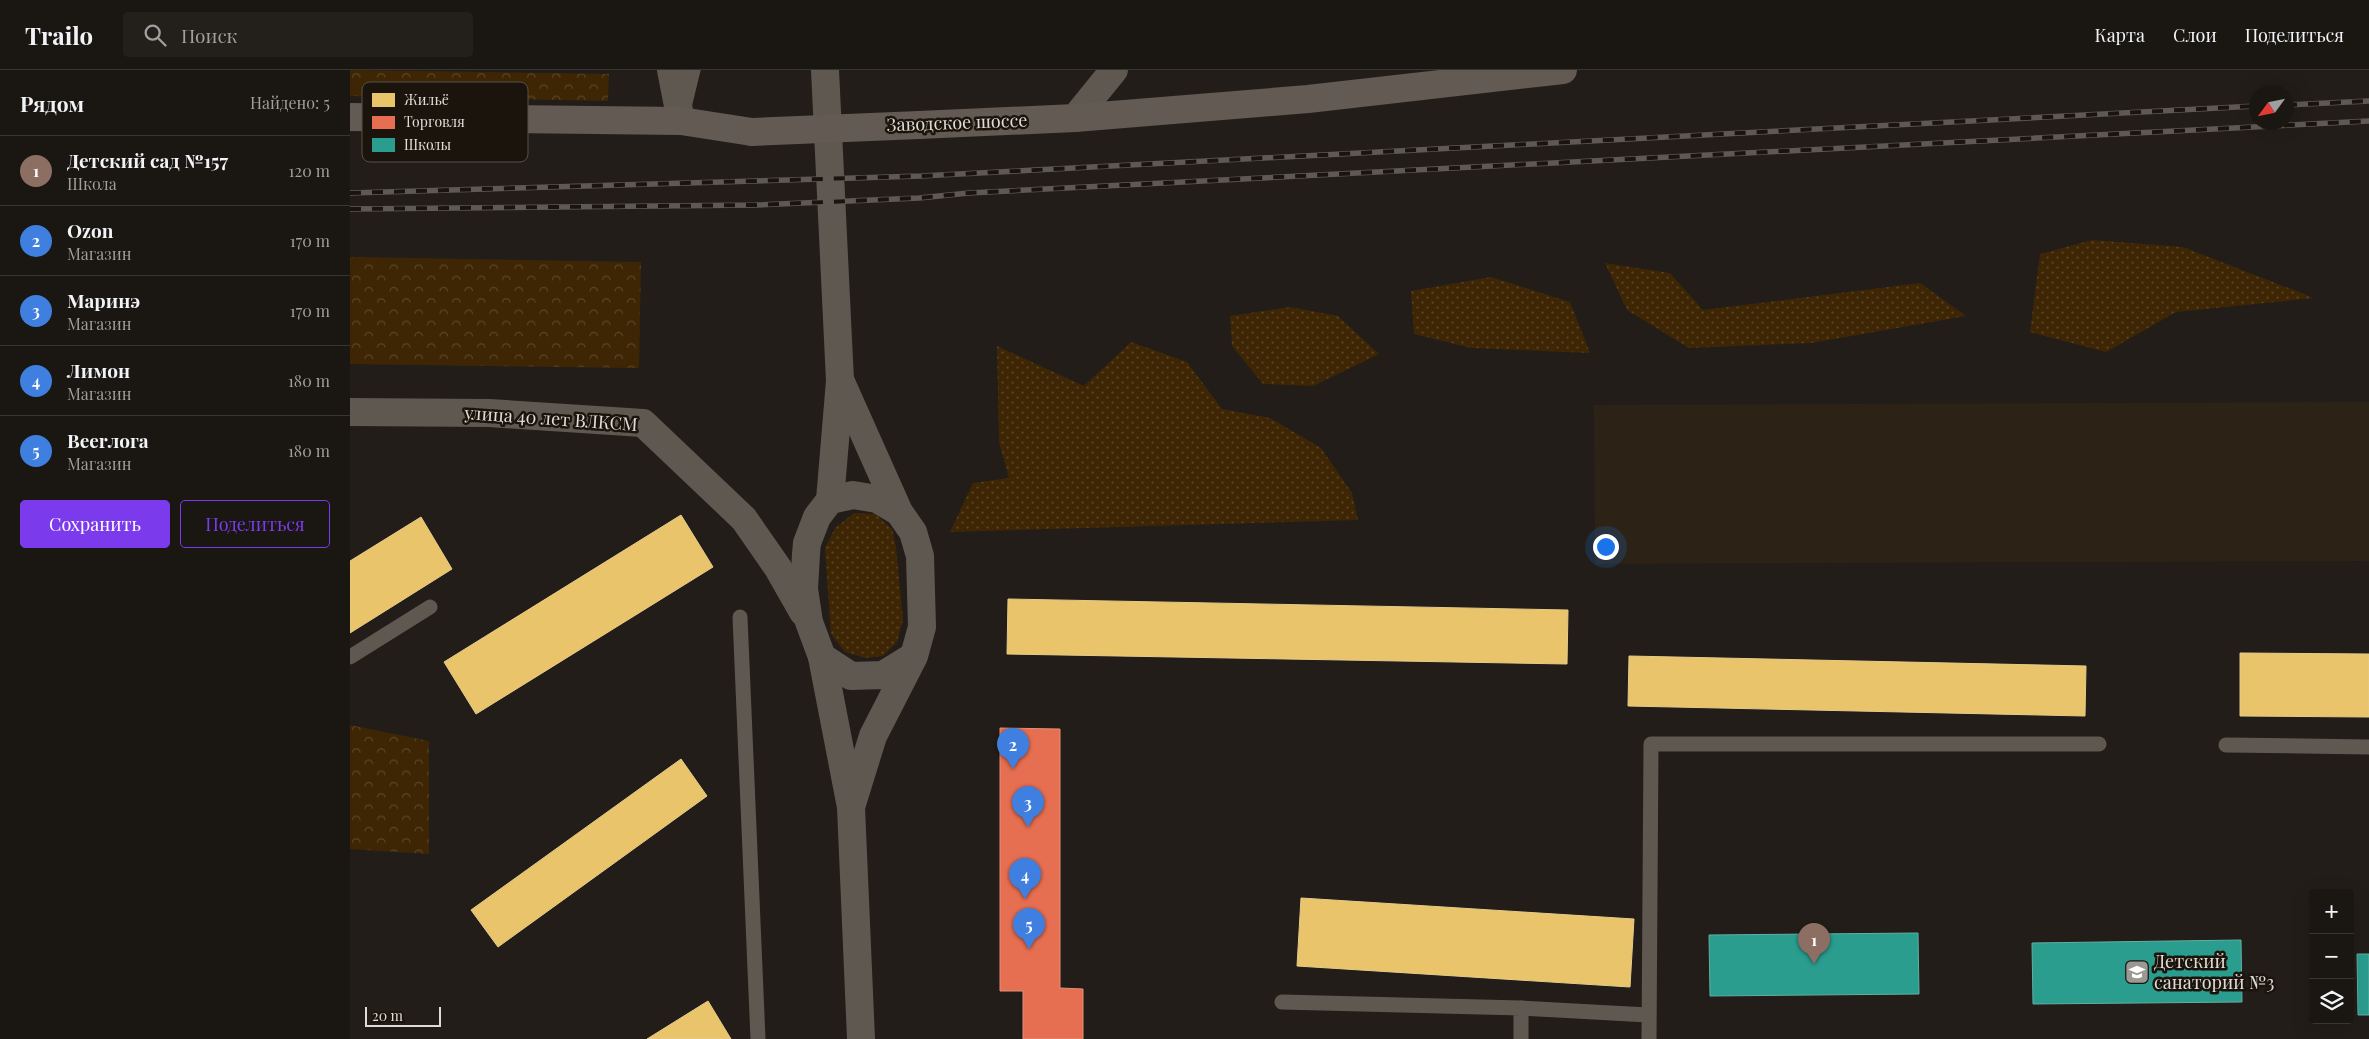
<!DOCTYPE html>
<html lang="ru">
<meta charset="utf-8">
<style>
:root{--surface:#1a1612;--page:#231f1b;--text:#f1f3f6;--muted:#9f9f9f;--line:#383532;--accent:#7c3aed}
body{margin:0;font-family:"Playfair Display",serif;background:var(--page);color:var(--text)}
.controls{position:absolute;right:15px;bottom:15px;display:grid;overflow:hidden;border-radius:5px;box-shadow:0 5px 20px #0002}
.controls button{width:45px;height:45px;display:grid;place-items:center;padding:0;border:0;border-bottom:1px solid var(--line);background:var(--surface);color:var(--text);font:25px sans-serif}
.compass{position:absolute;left:1899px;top:15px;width:45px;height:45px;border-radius:50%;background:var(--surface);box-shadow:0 5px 20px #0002;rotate:237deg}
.scale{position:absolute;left:15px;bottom:12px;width:76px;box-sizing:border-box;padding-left:5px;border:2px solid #e0dbd6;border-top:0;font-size:14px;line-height:18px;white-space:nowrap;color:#e0dbd6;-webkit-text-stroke:4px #1b140c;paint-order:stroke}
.you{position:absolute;left:1255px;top:476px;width:18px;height:18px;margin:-12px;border:4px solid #fff;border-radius:50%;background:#1a73e8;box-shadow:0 0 0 8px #1a73e833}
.badge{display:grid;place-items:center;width:32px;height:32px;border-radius:50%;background:var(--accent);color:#fff;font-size:16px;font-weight:700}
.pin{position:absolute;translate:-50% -41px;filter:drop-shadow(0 1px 2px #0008)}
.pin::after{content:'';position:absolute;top:26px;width:18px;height:15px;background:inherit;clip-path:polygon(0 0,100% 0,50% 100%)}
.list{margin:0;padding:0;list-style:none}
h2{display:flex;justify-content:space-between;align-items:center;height:65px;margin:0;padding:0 20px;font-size:21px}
h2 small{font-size:16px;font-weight:400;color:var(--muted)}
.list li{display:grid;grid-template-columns:32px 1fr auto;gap:15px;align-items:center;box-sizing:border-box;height:70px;padding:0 20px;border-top:1px solid var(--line)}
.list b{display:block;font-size:19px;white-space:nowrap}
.list p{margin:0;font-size:16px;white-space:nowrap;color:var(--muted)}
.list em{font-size:16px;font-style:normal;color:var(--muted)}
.actions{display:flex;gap:10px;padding:15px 20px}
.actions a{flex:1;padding:11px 0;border:1px solid var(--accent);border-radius:5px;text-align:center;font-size:18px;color:var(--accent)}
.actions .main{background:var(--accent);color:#fff}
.icon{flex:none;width:28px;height:28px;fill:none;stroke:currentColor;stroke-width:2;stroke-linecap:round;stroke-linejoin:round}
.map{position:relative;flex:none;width:2019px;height:969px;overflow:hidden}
header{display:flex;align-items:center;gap:30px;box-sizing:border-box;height:70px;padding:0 25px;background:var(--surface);border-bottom:1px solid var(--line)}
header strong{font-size:24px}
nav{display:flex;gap:28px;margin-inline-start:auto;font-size:18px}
.search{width:350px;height:45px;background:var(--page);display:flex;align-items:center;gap:12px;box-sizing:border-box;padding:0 18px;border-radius:5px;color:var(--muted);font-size:19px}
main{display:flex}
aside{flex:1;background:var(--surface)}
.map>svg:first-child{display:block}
.built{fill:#2d2216}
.grass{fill:url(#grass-dots)}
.forest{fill:url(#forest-crowns)}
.homes{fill:#e9c46a;stroke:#e6cb8a}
.shops{fill:#e76f51;stroke:#e58f79}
.schools{fill:#2a9d8f;stroke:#61b0a4}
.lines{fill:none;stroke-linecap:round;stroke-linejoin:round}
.service{stroke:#5f5851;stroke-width:15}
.minor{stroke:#5f5851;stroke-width:28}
.tertiary{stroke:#5f5851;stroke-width:28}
.secondary{stroke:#625a53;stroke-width:28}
.rail-casing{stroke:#5e5954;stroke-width:5.5}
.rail{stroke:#1b140c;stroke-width:4;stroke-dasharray:11;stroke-linecap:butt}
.secondary-bridge{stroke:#625a53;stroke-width:28}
.labels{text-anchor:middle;stroke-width:5;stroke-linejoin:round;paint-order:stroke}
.street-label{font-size:18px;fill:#e0dbd6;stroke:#1b140c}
.poi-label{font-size:18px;fill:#e0dbd6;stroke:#1b140c;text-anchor:start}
.key{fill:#1b140c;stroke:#565049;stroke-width:1}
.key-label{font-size:14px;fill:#e0dbd6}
</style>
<header>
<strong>Trailo</strong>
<div class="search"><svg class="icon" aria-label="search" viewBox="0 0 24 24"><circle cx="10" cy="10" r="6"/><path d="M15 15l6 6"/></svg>Поиск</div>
<nav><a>Карта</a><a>Слои</a><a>Поделиться</a></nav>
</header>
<main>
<aside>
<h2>Рядом<small>Найдено: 5</small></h2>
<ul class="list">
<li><span class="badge" style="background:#8d6e63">1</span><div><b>Детский сад №157</b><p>Школа</p></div><em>120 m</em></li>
<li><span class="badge" style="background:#3f7fe0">2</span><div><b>Ozon</b><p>Магазин</p></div><em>170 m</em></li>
<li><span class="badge" style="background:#3f7fe0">3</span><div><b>Маринэ</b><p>Магазин</p></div><em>170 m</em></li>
<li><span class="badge" style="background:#3f7fe0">4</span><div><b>Лимон</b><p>Магазин</p></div><em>180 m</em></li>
<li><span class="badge" style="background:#3f7fe0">5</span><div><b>Beerлога</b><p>Магазин</p></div><em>180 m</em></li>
</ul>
<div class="actions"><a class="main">Сохранить</a><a>Поделиться</a></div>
</aside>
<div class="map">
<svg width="2019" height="969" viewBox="0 0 2019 969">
<defs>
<pattern id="grass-dots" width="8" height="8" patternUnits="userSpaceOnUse" patternTransform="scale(1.25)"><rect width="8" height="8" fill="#3e2605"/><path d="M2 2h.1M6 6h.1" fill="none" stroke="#5a4529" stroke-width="1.8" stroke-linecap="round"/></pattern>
<pattern id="forest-crowns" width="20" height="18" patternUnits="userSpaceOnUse" patternTransform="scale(1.25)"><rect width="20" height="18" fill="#3e2605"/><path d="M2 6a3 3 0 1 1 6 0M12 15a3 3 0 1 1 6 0" fill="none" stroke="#5a4529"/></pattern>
</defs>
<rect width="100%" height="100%" fill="#221d18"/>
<polygon class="built" points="2019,332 2019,491 1245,494 1244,335"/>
<g class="grass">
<polygon points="1742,170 1833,177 1964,228 1826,242 1756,282 1680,262 1690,184"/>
<polygon points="1255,193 1320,203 1353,240 1570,213 1616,246 1461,273 1339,278 1277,240"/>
<polygon points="1141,207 1220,232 1240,283 1121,278 1064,264 1061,221"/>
<polygon points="940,237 988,246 1029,284 963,316 913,314 882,276 880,246"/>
<polygon points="781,272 837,292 872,339 920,348 971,378 1002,423 1008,450 600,462 623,413 659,408 649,372 647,276 734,316"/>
<polygon points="504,443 525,444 542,459 546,477 553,550 547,572 533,586 515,588 495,582 481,564 475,478 485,458"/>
</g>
<g class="forest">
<polygon points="0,0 259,4 258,31 0,26"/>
<polygon points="0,187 291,192 289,298 0,294"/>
<polygon points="0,655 79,671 79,784 0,779"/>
</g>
<g class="homes">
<polygon points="331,445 363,497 126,644 94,592"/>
<polygon points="71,447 102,499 0,563 0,491"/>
<polygon points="658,529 1218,540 1217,594 657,584"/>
<polygon points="1890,583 2019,584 2019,647 1890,646"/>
<polygon points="1279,586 1736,596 1735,646 1278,636"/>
<polygon points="331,689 357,726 148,877 121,840"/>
<polygon points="951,828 1284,849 1280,917 947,896"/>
<polygon points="358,931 381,969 297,969"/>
</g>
<polygon class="shops" points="650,658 710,659 710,918 733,919 733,969 673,969 673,921 650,921"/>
<g class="schools">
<polygon points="1568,863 1569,924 1360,926 1359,865"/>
<polygon points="1891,870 1892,932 1683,934 1682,873"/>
<polygon points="2007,884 2019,884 2019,945 2008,945"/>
</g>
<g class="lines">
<g class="service">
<polyline points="334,37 343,0"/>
<polyline points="390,547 408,969"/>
<polyline points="0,587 80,537"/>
<polyline points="1876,675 2019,677"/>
<polyline points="932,932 1171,938 1171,969"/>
<polyline points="1171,938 1298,945"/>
<polyline points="1299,969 1301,674 1749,674"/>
</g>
<polyline class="minor" points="321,0 331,51"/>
<g class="tertiary">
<polyline points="475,0 490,311 480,430"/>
<polyline points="725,48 764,0"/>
<polyline points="491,312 549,442"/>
<polyline points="0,342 139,343 293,353 394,449 428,498 453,542"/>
<polyline points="472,587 501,737 511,969"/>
<polyline points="501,737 523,666 564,586 572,557 570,486 563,462 549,442 527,429 503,425 480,430 467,447 457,473 456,484 454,519 459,552 472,587 501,606 533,605 564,586"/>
</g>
<g class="secondary">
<polyline points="0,47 331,51 402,62"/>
<polyline points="569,55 725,48 958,29 1213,0"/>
</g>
<g class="rail-casing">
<g id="rail">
<polyline points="1936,35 2019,31"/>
<polyline points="0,123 571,106 1906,36"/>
<polyline points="0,139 406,135 569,128 619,123 2019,51"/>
</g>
</g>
<use href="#rail" class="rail"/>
<polyline class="secondary-bridge" points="402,62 569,55"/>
</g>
<defs>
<g id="school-square" transform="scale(1.25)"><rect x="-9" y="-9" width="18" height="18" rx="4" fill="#9e9894" stroke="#1b140c"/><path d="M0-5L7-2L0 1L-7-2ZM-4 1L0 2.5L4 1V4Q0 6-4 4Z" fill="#fff"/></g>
</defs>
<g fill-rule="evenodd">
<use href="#school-square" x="1787" y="902"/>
</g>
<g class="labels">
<g class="street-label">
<text transform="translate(607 53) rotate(-2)" y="6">Заводское шоссе</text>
<text transform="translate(201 349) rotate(4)" y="6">улица 40 лет ВЛКСМ</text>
</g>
<g class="poi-label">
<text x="1804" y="898">Детский<tspan x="1804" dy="21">санаторий №3</tspan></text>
</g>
</g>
<rect x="12" y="12" width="166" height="80" rx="8" class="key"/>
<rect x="22" y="23" width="23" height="14" fill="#e9c46a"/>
<rect x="22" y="46" width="23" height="13" fill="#e76f51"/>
<rect x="22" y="68" width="23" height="14" fill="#2a9d8f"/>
<g class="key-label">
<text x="54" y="35">Жильё</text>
<text x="54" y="57">Торговля</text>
<text x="54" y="80">Школы</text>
</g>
</svg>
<div class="controls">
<button>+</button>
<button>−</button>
<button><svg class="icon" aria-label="layers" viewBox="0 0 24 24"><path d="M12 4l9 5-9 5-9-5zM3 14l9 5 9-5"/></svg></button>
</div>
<svg class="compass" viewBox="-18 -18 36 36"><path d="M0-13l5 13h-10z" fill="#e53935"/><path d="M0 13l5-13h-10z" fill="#9f9f9f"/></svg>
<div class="scale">20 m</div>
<div class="you"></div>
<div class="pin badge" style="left:1464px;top:894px;background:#8d6e63">1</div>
<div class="pin badge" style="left:663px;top:699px;background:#3f7fe0">2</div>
<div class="pin badge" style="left:678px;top:757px;background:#3f7fe0">3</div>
<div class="pin badge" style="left:675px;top:829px;background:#3f7fe0">4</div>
<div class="pin badge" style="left:679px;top:879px;background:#3f7fe0">5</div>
</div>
</main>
